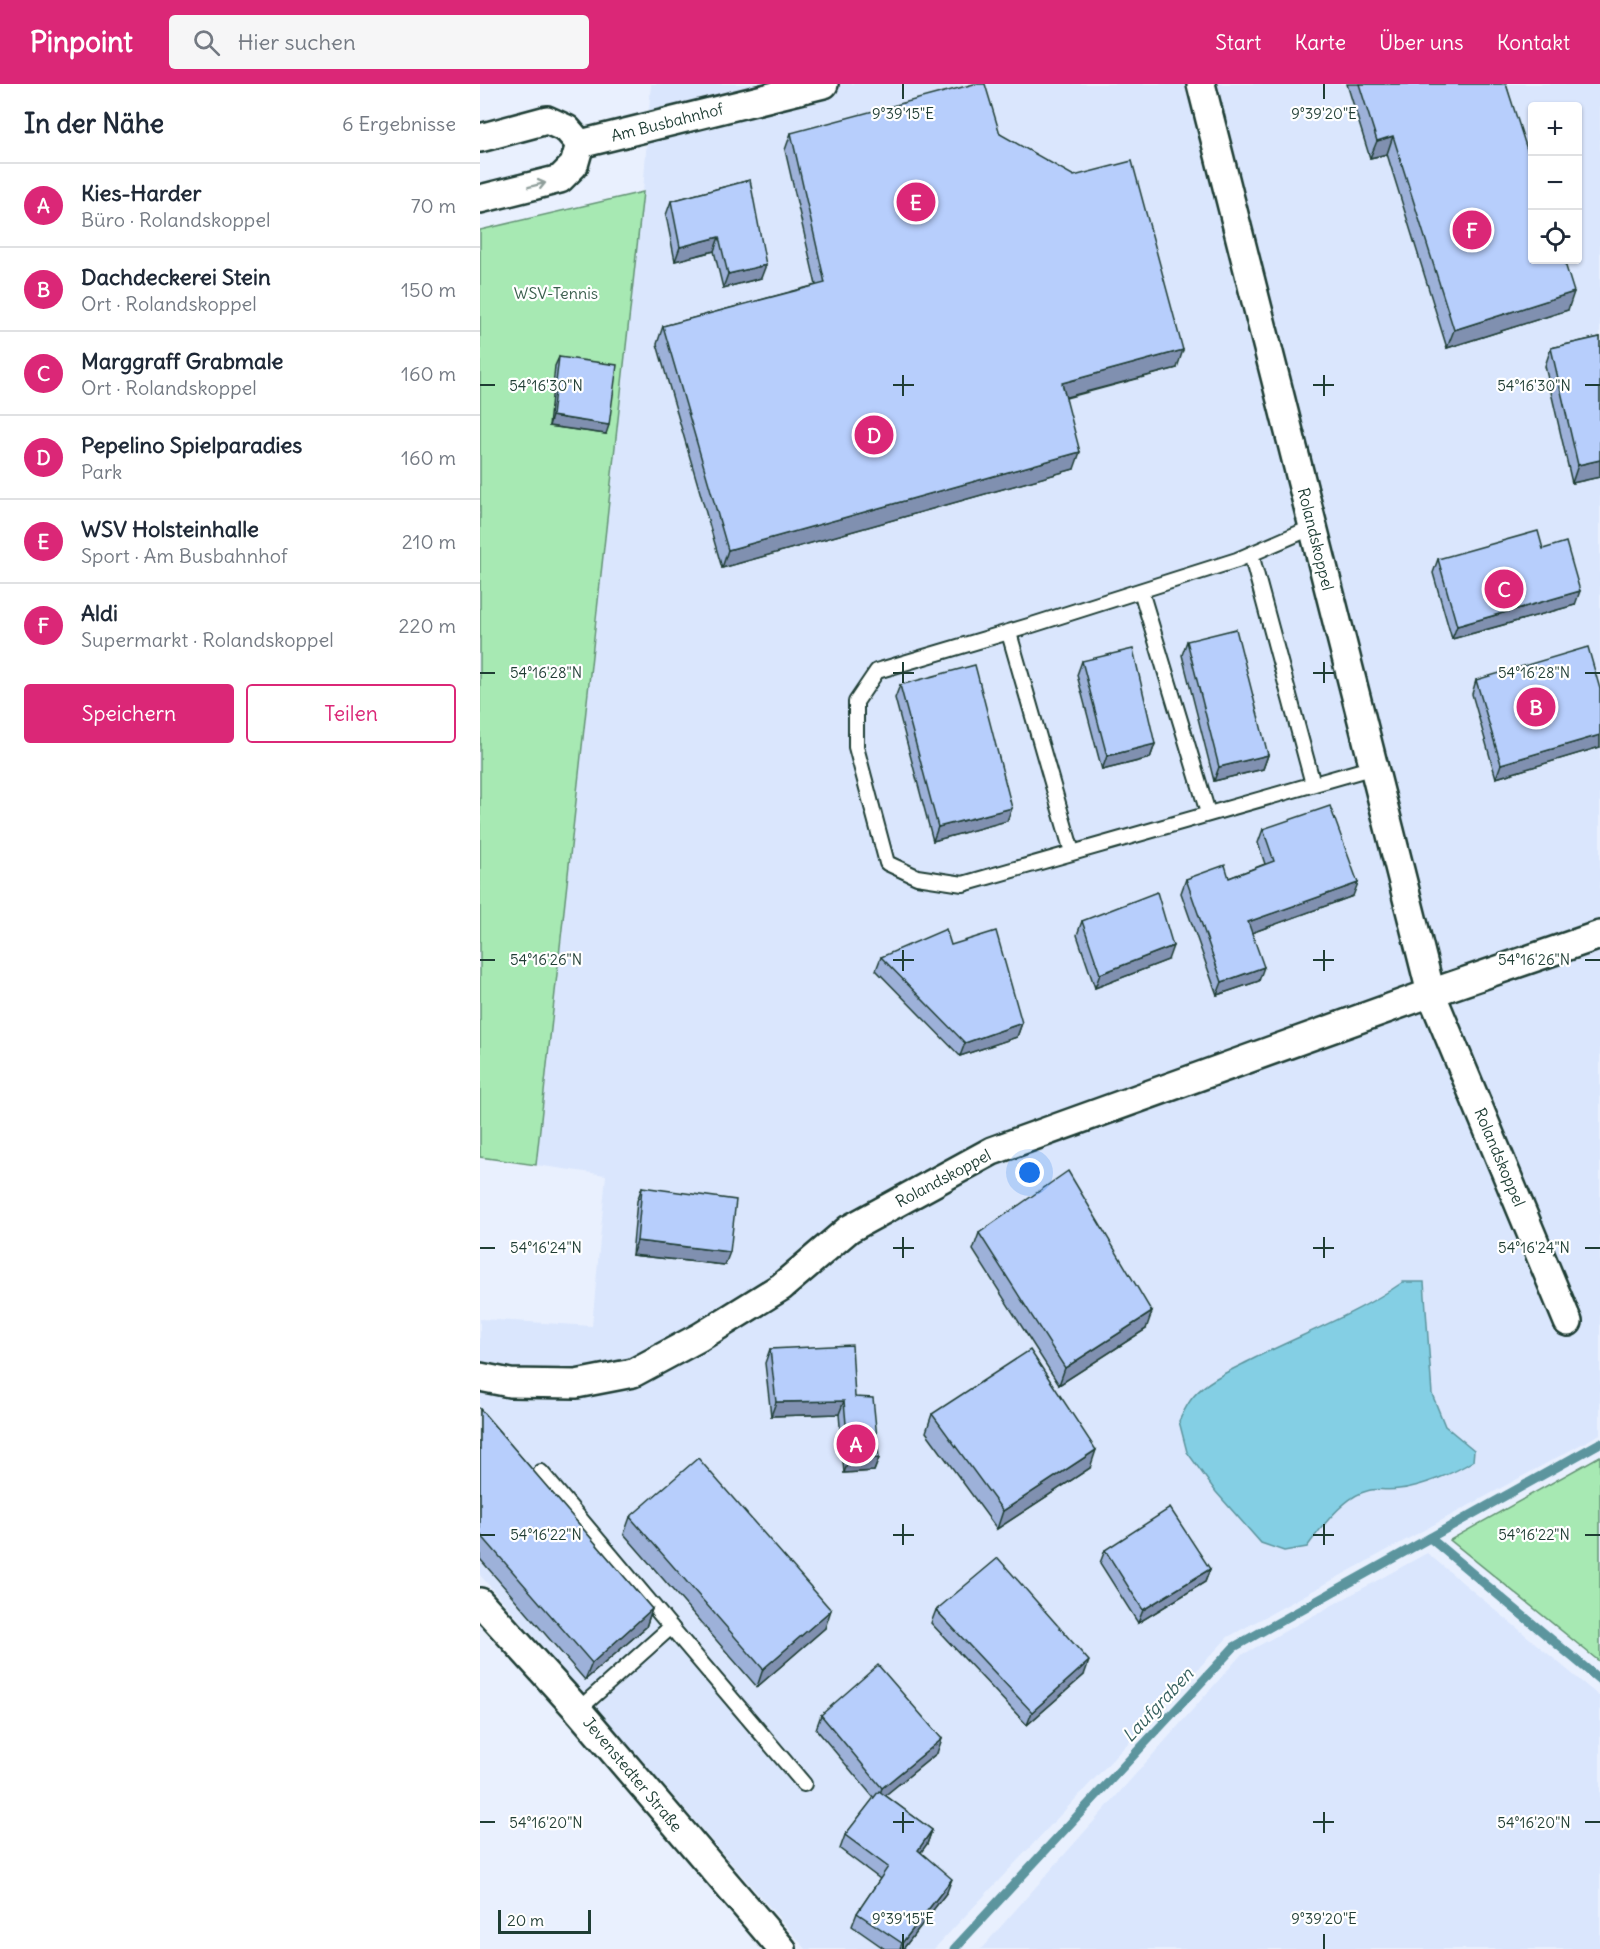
<!DOCTYPE html>
<html lang="de">
<meta charset="utf-8">
<style>
:root{--surface:#fff;--page:#f6f6f7;--text:#1f2937;--muted:#747a83;--line:#e0e1e3;--accent:#db2777}
body{margin:0;font-family:Delius,sans-serif;background:var(--page);color:var(--text)}
.controls{position:absolute;right:18px;top:18px;display:grid;overflow:hidden;border-radius:6px;box-shadow:0 2px 4px #0004}
.controls button{width:54px;height:54px;display:grid;place-items:center;padding:0;border:0;border-bottom:2px solid var(--line);background:var(--surface);color:var(--text);font:30px sans-serif}
.scale{position:absolute;left:18px;bottom:15px;width:93px;box-sizing:border-box;padding-left:6px;border:3px solid #1f3d34;border-top:0;font-size:16px;line-height:21px;white-space:nowrap;color:#1f3d34;-webkit-text-stroke:4px #fff;paint-order:stroke}
.you{position:absolute;left:550px;top:1089px;width:21px;height:21px;margin:-15px;border:4px solid #fff;border-radius:50%;background:#1a73e8;box-shadow:0 0 0 9px #1a73e833}
.badge{display:grid;place-items:center;width:39px;height:39px;border-radius:50%;background:var(--accent);color:#fff;font-size:20px;font-weight:700}
.pin{position:absolute;translate:-50% -50%;border:3px solid #fff;box-shadow:0 2px 6px #0006}
.list{margin:0;padding:0;list-style:none}
h2{display:flex;justify-content:space-between;align-items:center;height:78px;margin:0;padding:0 24px;font-size:26px}
h2 small{font-size:20px;font-weight:400;color:var(--muted)}
.list li{display:grid;grid-template-columns:39px 1fr auto;gap:18px;align-items:center;box-sizing:border-box;height:84px;padding:0 24px;border-top:2px solid var(--line)}
.list b{display:block;font-size:22px;white-space:nowrap}
.list p{margin:0;font-size:20px;white-space:nowrap;color:var(--muted)}
.list em{font-size:20px;font-style:normal;color:var(--muted)}
.actions{display:flex;gap:12px;padding:18px 24px}
.actions a{flex:1;padding:14px 0;border:2px solid var(--accent);border-radius:6px;text-align:center;font-size:21px;color:var(--accent)}
.actions .main{background:var(--accent);color:#fff}
.icon{flex:none;width:33px;height:33px;fill:none;stroke:currentColor;stroke-width:2;stroke-linecap:round;stroke-linejoin:round}
.map{position:relative;flex:none;width:1120px;height:1865px;overflow:hidden}
header{display:flex;align-items:center;gap:36px;box-sizing:border-box;height:84px;padding:0 30px;background:var(--accent);color:#fff}
header strong{font-size:28px}
nav{display:flex;gap:33px;margin-inline-start:auto;font-size:21px}
.search{width:420px;height:54px;background:var(--page);display:flex;align-items:center;gap:15px;box-sizing:border-box;padding:0 21px;border-radius:6px;color:var(--muted);font-size:22px}
main{display:flex}
aside{flex:1;background:var(--surface)}
.map>svg:first-child{display:block}
.built{fill:#dae6fd;fill-rule:evenodd}
.green{fill:#a7e9b3;stroke:#639374;stroke-width:1.5}
.water{fill:#84cfe4;stroke:#5c959e;stroke-width:1.5}
.lines{fill:none;stroke-linecap:round;stroke-linejoin:round}
.stream{stroke:#5c959e;stroke-width:9}
.lane-casing{stroke:#1f3d34;stroke-width:18}
.street-casing{stroke:#1f3d34;stroke-width:32}
.lane{stroke:#fff;stroke-width:14}
.street{stroke:#fff;stroke-width:27}
.wall{fill:#9db1d9;stroke:#1f3d34;stroke-width:1.5}
.shaded-wall{fill:#8090b0;stroke:#1f3d34;stroke-width:1.5}
.building{fill:#b7cefc;stroke:#1f3d34;stroke-width:1.5}
.oneway{stroke:#8f9e9a}
.ticks{fill:none;stroke:#1f3d34;stroke-width:2}
.labels{text-anchor:middle;stroke-width:4.5;stroke-linejoin:round;paint-order:stroke}
.street-label{font-size:16px;fill:#1f3d34;stroke:#fff}
.park-label{font-size:16px;fill:#3a5f4d;stroke:#fff}
.water-label{font-size:18px;font-style:italic;fill:#386260;stroke:#fff}
.ticks-label{font-size:15px;text-anchor:middle;fill:#1f3d34;stroke:#fff;stroke-width:4.5;stroke-linejoin:round;paint-order:stroke}
</style>
<header>
<strong>Pinpoint</strong>
<div class="search"><svg class="icon" aria-label="search" viewBox="0 0 24 24"><circle cx="10" cy="10" r="6"/><path d="M15 15l6 6"/></svg>Hier suchen</div>
<nav><a>Start</a><a>Karte</a><a>Über uns</a><a>Kontakt</a></nav>
</header>
<main>
<aside>
<h2>In der Nähe<small>6 Ergebnisse</small></h2>
<ul class="list">
<li><span class="badge">A</span><div><b>Kies-Harder</b><p>Büro · Rolandskoppel</p></div><em>70 m</em></li>
<li><span class="badge">B</span><div><b>Dachdeckerei Stein</b><p>Ort · Rolandskoppel</p></div><em>150 m</em></li>
<li><span class="badge">C</span><div><b>Marggraff Grabmale</b><p>Ort · Rolandskoppel</p></div><em>160 m</em></li>
<li><span class="badge">D</span><div><b>Pepelino Spielparadies</b><p>Park</p></div><em>160 m</em></li>
<li><span class="badge">E</span><div><b>WSV Holsteinhalle</b><p>Sport · Am Busbahnhof</p></div><em>210 m</em></li>
<li><span class="badge">F</span><div><b>Aldi</b><p>Supermarkt · Rolandskoppel</p></div><em>220 m</em></li>
</ul>
<div class="actions"><a class="main">Speichern</a><a>Teilen</a></div>
</aside>
<div class="map">
<svg width="1120" height="1865" viewBox="0 0 1120 1865">
<rect width="100%" height="100%" fill="#e9f0fe"/>
<filter id="ink" filterUnits="userSpaceOnUse"><feTurbulence type="fractalNoise" baseFrequency=".0167" numOctaves="2"/><feDisplacementMap in="SourceGraphic" scale="12" xChannelSelector="R" yChannelSelector="G"/><feConvolveMatrix kernelMatrix="1 2 1 2 8 2 1 2 1" color-interpolation-filters="sRGB"/></filter>
<g filter="url(#ink)">
<g class="built">
<path d="M171 0H1120V1350L748 1553 454 1865H326L0 1491V1235L112 1242 126 1091 56 1081 163 108ZM1052 22H1098V176H1052Z"/>
<polygon points="947,1469 1120,1613 1120,1865 501,1865 760,1572"/>
</g>
<g class="green">
<polygon points="163,108 56,1081 0,1073 0,146"/>
<polygon points="1120,1372 1120,1578 970,1456"/>
</g>
<path class="water" d="M923 1198H944L952 1310 965 1342 994 1366 993 1377C975 1389 940 1403 919 1405 909 1407 897 1404 887 1407 865 1412 839 1446 827 1463L804 1467 781 1459 736 1408 707 1368 699 1337C703 1329 707 1320 713 1313 728 1295 754 1285 775 1274 825 1249 877 1230 923 1198Z"/>
<g class="lines">
<g class="stream">
<polyline points="950,1454 1120,1596"/>
<polyline points="474,1865 754,1563 1120,1359"/>
</g>
<g class="lane-casing">
<g id="lane">
<polyline points="833,443 757,476 552,541 397,587 376,618 376,663 407,779 437,793 483,800 894,683"/>
<polyline points="771,470 833,700"/>
<polyline points="661,507 728,729"/>
<polyline points="529,549 592,768"/>
<polyline points="61,1388 191,1543"/>
<polyline points="98,1626 191,1543 324,1700"/>
</g>
</g>
<g class="street-casing">
<g id="street">
<polyline points="721,0 951,909 1088,1238"/>
<polyline points="0,54 67,36 87,45 100,60"/>
<polyline points="100,60 344,0"/>
<polyline points="0,115 80,95 94,81 100,60"/>
<polyline points="0,1293 30,1299 96,1300 153,1289 220,1253 301,1203 369,1145 512,1067 951,909 1120,851"/>
<polyline points="0,1518 98,1626 302,1865"/>
</g>
</g>
<use href="#lane" class="lane"/>
<use href="#street" class="street"/>
</g>
<g class="wall">
<polygon points="867,0 1026,0 1088,226 967,264 907,70 890,74"/>
<polygon points="311,49 520,50 697,284 586,314 594,385 242,484 177,260 183,242 336,201 305,66"/>
<polygon points="270,96 281,194 243,204 234,167 195,177 186,131 191,117"/>
<polygon points="1120,253 1120,393 1092,399 1065,282 1071,264"/>
<polygon points="79,273 126,350 69,342 75,282"/>
<polygon points="1063,465 1095,521 972,555 953,489 958,475"/>
<polygon points="707,557 788,671 783,685 734,697 702,571"/>
<polygon points="602,577 675,660 670,674 622,686 597,591"/>
<polygon points="996,596 1120,605 1120,663 1016,694 992,610"/>
<polygon points="420,601 532,724 527,737 453,757 415,614"/>
<polygon points="783,745 873,812 771,849 779,897 737,911 701,809 706,795 749,794 785,780 778,759"/>
<polygon points="602,837 688,876 615,904 597,851"/>
<polygon points="401,873 542,939 537,953 480,972 396,886"/>
<polygon points="162,1103 245,1181 152,1171 157,1117"/>
<polygon points="499,1149 666,1245 579,1301 493,1166"/>
<polygon points="290,1265 375,1313 399,1374 394,1387 364,1389 359,1330 291,1332 285,1279"/>
<polygon points="0,1325 172,1525 166,1543 105,1596 0,1475"/>
<polygon points="452,1330 610,1384 517,1445 446,1348"/>
<polygon points="150,1433 345,1544 277,1603 144,1450"/>
<polygon points="625,1466 730,1485 725,1498 658,1539 620,1479"/>
<polygon points="456,1526 604,1591 547,1641 451,1539"/>
<polygon points="341,1631 457,1669 405,1711 452,1746 447,1760 441,1768 467,1808 423,1865 405,1865 372,1842 377,1829 400,1795 360,1765 365,1751 394,1714 336,1645"/>
</g>
<g class="shaded-wall">
<polygon points="913,52 907,70 890,74 897,57"/>
<polygon points="239,153 234,167 195,177 200,163"/>
<polygon points="286,181 281,194 243,204 248,190"/>
<polygon points="1094,208 1088,226 967,264 974,246"/>
<polygon points="703,266 697,284 575,316 582,299"/>
<polygon points="72,332 129,341 126,350 69,342"/>
<polygon points="600,368 594,385 242,484 248,466"/>
<polygon points="1120,376 1120,393 1092,399 1098,381"/>
<polygon points="1100,507 1095,521 972,555 977,542"/>
<polygon points="1120,651 1120,663 1016,694 1021,680"/>
<polygon points="675,660 670,674 622,686 627,672"/>
<polygon points="788,671 783,685 734,697 739,683"/>
<polygon points="532,724 527,737 453,757 458,743"/>
<polygon points="878,799 873,812 763,852 768,838"/>
<polygon points="693,862 688,876 615,904 620,890"/>
<polygon points="784,883 779,897 737,911 742,898"/>
<polygon points="542,939 537,953 480,972 485,959"/>
<polygon points="157,1157 250,1168 245,1181 152,1171"/>
<polygon points="672,1228 666,1245 579,1301 585,1284"/>
<polygon points="364,1317 359,1330 291,1332 296,1318"/>
<polygon points="616,1366 610,1384 517,1445 523,1427"/>
<polygon points="399,1374 394,1387 364,1389 369,1375"/>
<polygon points="730,1485 725,1498 658,1539 663,1526"/>
<polygon points="172,1525 166,1543 105,1596 112,1579"/>
<polygon points="351,1526 345,1544 277,1603 283,1585"/>
<polygon points="609,1577 604,1591 547,1641 552,1628"/>
<polygon points="462,1655 457,1669 397,1718 402,1704"/>
<polygon points="452,1746 447,1760 433,1779 438,1766"/>
<polygon points="472,1795 467,1808 423,1865 420,1865 422,1859"/>
</g>
<g class="building">
<polygon points="494,0 505,0 520,50 594,92 652,77 703,266 582,299 600,368 248,466 183,242 345,199 311,49"/>
<polygon points="879,0 1026,0 1053,84 1053,176 1084,176 1094,208 974,246 913,52 897,57"/>
<polygon points="270,96 286,181 248,190 239,153 200,163 191,117"/>
<polygon points="1098,143 1100,151 1098,152"/>
<polygon points="1120,253 1120,376 1098,381 1071,264"/>
<polygon points="79,273 137,281 129,341 72,332"/>
<polygon points="1058,447 1063,465 1086,458 1100,507 977,542 958,475"/>
<polygon points="756,545 788,671 739,683 707,557"/>
<polygon points="1108,563 1120,605 1120,651 1021,680 996,596"/>
<polygon points="653,565 675,660 627,672 602,577"/>
<polygon points="495,581 532,724 458,743 420,601"/>
<polygon points="850,722 878,799 768,838 784,883 742,898 706,795 745,781 749,794 794,777 783,745"/>
<polygon points="677,808 693,862 620,890 602,837"/>
<polygon points="466,845 471,861 516,847 542,939 485,959 401,873"/>
<polygon points="588,1087 672,1228 585,1284 499,1149"/>
<polygon points="162,1103 256,1116 250,1168 157,1157"/>
<polygon points="372,1261 375,1313 393,1314 399,1374 369,1375 364,1317 296,1318 290,1265"/>
<polygon points="550,1266 616,1366 523,1427 452,1330"/>
<polygon points="0,1325 172,1525 112,1579 0,1450"/>
<polygon points="218,1374 351,1526 283,1585 150,1433"/>
<polygon points="690,1424 730,1485 663,1526 625,1466"/>
<polygon points="518,1474 609,1577 552,1628 456,1526"/>
<polygon points="398,1581 462,1655 402,1704 341,1631"/>
<polygon points="399,1707 452,1746 438,1766 472,1795 422,1859 377,1829 408,1783 365,1751"/>
</g>
<defs><path id="oneway-shaft" d="M-6 0H5M1.5-3L5.5 0L1.5 3" fill="none" stroke-width="1.6" stroke-linecap="round" stroke-linejoin="round" transform="scale(1.5)"/></defs>
<use class="oneway" href="#oneway-shaft" transform="translate(57 101) rotate(-14)"/>
</g>
<path class="ticks" d="M423 0V15M844 0V15M423 291V312M844 291V312M0 301H15M413 301H434M833 301H854M1105 301H1120M423 578V599M844 578V599M0 589H15M413 589H434M833 589H854M1105 589H1120M423 866V887M844 866V887M0 876H15M413 876H434M833 876H854M1105 876H1120M423 1153V1174M844 1153V1174M0 1164H15M413 1164H434M833 1164H854M1105 1164H1120M423 1440V1461M844 1440V1461M0 1451H15M413 1451H434M833 1451H854M1105 1451H1120M423 1728V1749M844 1728V1749M0 1738H15M413 1738H434M833 1738H854M1105 1738H1120M423 1850V1865M844 1850V1865"/>
<g class="labels">
<g class="street-label">
<text transform="translate(187 38) rotate(-14)" y="6">Am Busbahnhof</text>
<text transform="translate(836 455) rotate(76)" y="6">Rolandskoppel</text>
<text transform="translate(1020 1073) rotate(67)" y="6">Rolandskoppel</text>
<text transform="translate(463 1094) rotate(-28)" y="6">Rolandskoppel</text>
<text transform="translate(153 1690) rotate(50)" y="6">Jevenstedter Straße</text>
</g>
<g class="park-label">
<text x="76" y="215">WSV-Tennis</text>
</g>
<g class="water-label">
<text transform="translate(678 1621) rotate(-47)" y="6">Laufgraben</text>
</g>
</g>
<g class="ticks-label">
<text x="423" y="35">9°39'15"E</text>
<text x="844" y="35">9°39'20"E</text>
<text x="66" y="307">54°16'30"N</text>
<text x="1054" y="307">54°16'30"N</text>
<text x="66" y="594">54°16'28"N</text>
<text x="1054" y="594">54°16'28"N</text>
<text x="66" y="881">54°16'26"N</text>
<text x="1054" y="881">54°16'26"N</text>
<text x="66" y="1169">54°16'24"N</text>
<text x="1054" y="1169">54°16'24"N</text>
<text x="66" y="1456">54°16'22"N</text>
<text x="1054" y="1456">54°16'22"N</text>
<text x="66" y="1744">54°16'20"N</text>
<text x="1054" y="1744">54°16'20"N</text>
<text x="423" y="1840">9°39'15"E</text>
<text x="844" y="1840">9°39'20"E</text>
</g>
</svg>
<div class="controls">
<button>+</button>
<button>−</button>
<button><svg class="icon" aria-label="locate" viewBox="0 0 24 24"><circle cx="12" cy="12" r="6"/><path d="M12 2v4M12 18v4M2 12h4M18 12h4"/></svg></button>
</div>
<div class="scale">20 m</div>
<div class="you"></div>
<div class="pin badge" style="left:376px;top:1360px">A</div>
<div class="pin badge" style="left:1056px;top:623px">B</div>
<div class="pin badge" style="left:1024px;top:505px">C</div>
<div class="pin badge" style="left:394px;top:351px">D</div>
<div class="pin badge" style="left:436px;top:118px">E</div>
<div class="pin badge" style="left:992px;top:146px">F</div>
</div>
</main>
